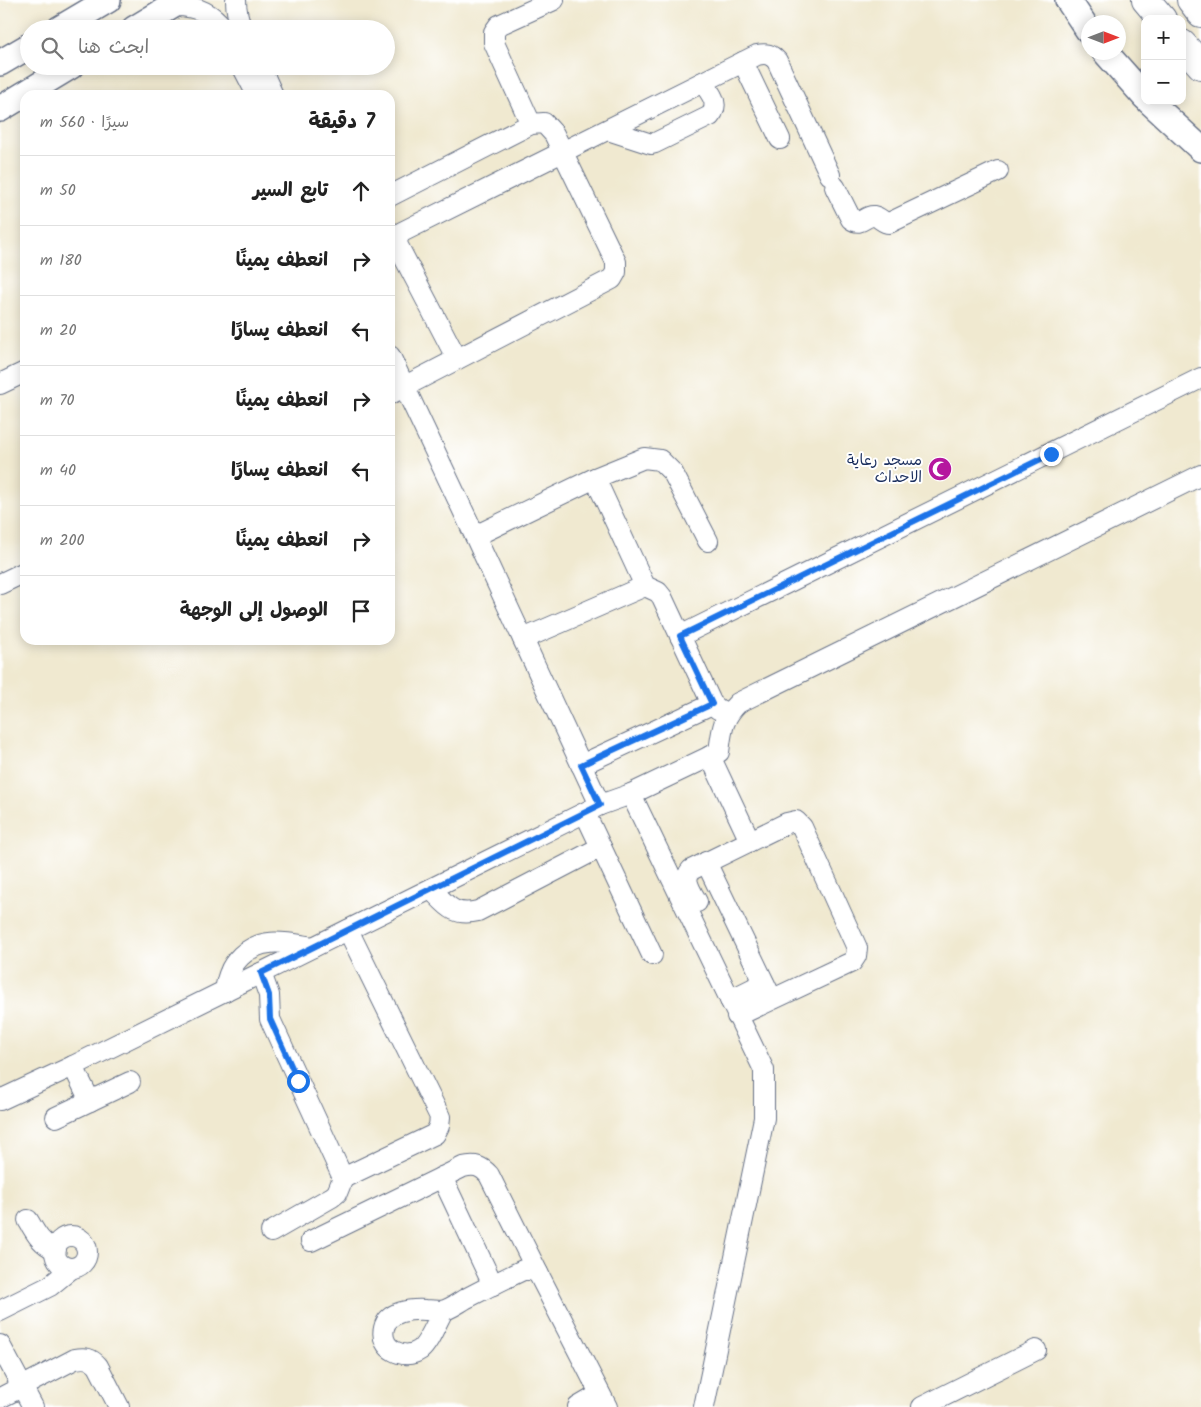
<!DOCTYPE html>
<html lang="ar">
<meta charset="utf-8">
<style>
:root{--surface:#fff;--page:#f2f2f2;--text:#222;--muted:#767676;--line:#e0e0e0}
body{margin:0;font-family:Kalam,"Playpen Sans Arabic",sans-serif;background:var(--page);color:var(--text);direction:rtl}
.controls{position:absolute;right:15px;top:15px;display:grid;overflow:hidden;border-radius:10px;box-shadow:0 2px 12px #0003}
.controls button{width:45px;height:45px;display:grid;place-items:center;padding:0;border:0;border-bottom:1px solid var(--line);background:var(--surface);color:var(--text);font:25px sans-serif}
.compass{position:absolute;left:1081px;top:15px;width:45px;height:45px;border-radius:50%;background:var(--surface);box-shadow:0 2px 12px #0003;rotate:90deg}
.stop{position:absolute;width:15px;height:15px;margin:-11px;border:4px solid #1a73e8;border-radius:50%;background:#fff}
.stop.end{background:#1a73e8;border-color:#fff;box-shadow:0 1px 5px #0008}
.list{margin:0;padding:0;list-style:none}
h2{display:flex;justify-content:space-between;align-items:center;height:65px;margin:0;padding:0 20px;font-size:21px}
h2 small{font-size:16px;font-weight:400;color:var(--muted)}
.list li{display:grid;grid-template-columns:32px 1fr auto;gap:15px;align-items:center;box-sizing:border-box;height:70px;padding:0 20px;border-top:1px solid var(--line)}
.list b{display:block;font-size:19px;white-space:nowrap}
.list em{font-size:16px;font-style:normal;color:var(--muted)}
.icon{flex:none;width:28px;height:28px;fill:none;stroke:currentColor;stroke-width:2;stroke-linecap:round;stroke-linejoin:round}
.map{position:relative;flex:none;width:1201px;height:1407px;overflow:hidden;direction:ltr}
.search{position:absolute;background:var(--surface);box-shadow:0 2px 12px #0003;left:20px;top:20px;width:375px;height:55px;display:flex;align-items:center;gap:12px;box-sizing:border-box;padding:0 18px;border-radius:28px;color:var(--muted);font-size:19px}
.panel{position:absolute;background:var(--surface);box-shadow:0 2px 12px #0003;left:20px;top:90px;width:375px;height:555px;border-radius:15px;direction:rtl}
.map>svg:first-child{display:block}
.lines{fill:none;stroke-linecap:round;stroke-linejoin:round}
.minor-casing{stroke:#667086;stroke-width:22}
.major-casing{stroke:#667086;stroke-width:28}
.highway-casing{stroke:#667086;stroke-width:30}
.minor{stroke:#fff;stroke-width:20}
.major{stroke:#fff;stroke-width:25}
.highway{stroke:#fff;stroke-width:28}
.route{stroke:#1a73e8;stroke-width:6}
.labels{text-anchor:middle;stroke-width:4;stroke-linejoin:round;paint-order:stroke}
.poi-label{font-size:15px;fill:#1b2f5e;stroke:#fff;text-anchor:end}
</style>
<div class="map">
<svg width="1201" height="1407" viewBox="0 0 1201 1407">
<rect width="100%" height="100%" fill="#fff"/>
<filter id="ink" filterUnits="userSpaceOnUse"><feTurbulence type="fractalNoise" baseFrequency=".02" numOctaves="2"/><feDisplacementMap in="SourceGraphic" scale="10" xChannelSelector="R" yChannelSelector="G"/><feConvolveMatrix kernelMatrix="1 2 1 2 8 2 1 2 1" color-interpolation-filters="sRGB"/></filter>
<filter id="wash" filterUnits="userSpaceOnUse"><feTurbulence type="fractalNoise" baseFrequency=".0096" numOctaves="4" result="noise"/><feDisplacementMap in="SourceGraphic" scale="20" xChannelSelector="R" yChannelSelector="G"/><feGaussianBlur stdDeviation="1.12" result="paint"/><feColorMatrix in="noise" values="0 0 0 0 0 0 0 0 0 0 0 0 0 0 0 0 0 1.4 0 .05"/><feComposite in="paint" operator="in"/></filter>
<g filter="url(#wash)">
<rect width="100%" height="100%" fill="#f0e9d0"/>
</g>
<g filter="url(#ink)">
<g class="lines">
<g class="minor-casing">
<g id="minor">
<path d="M236 0C236 11 238 19 242 29"/>
<path d="M172 6C192 5 211 11 224 29"/>
<polyline points="743,62 780,139"/>
<polyline points="242,66 257,95"/>
<polyline points="260,66 273,95"/>
<polyline points="531,124 494,43 494,32 499,25 554,0"/>
<path d="M608 130 651 144 655 143 710 116C721 104 710 93 703 82"/>
<path d="M835 187 851 219C862 227 864 215 874 216 880 217 883 223 889 223L998 171"/>
<polyline points="390,196 531,124 544,123 554,134 616,262 616,272 612,279 390,394"/>
<polyline points="390,356 475,536 600,805"/>
<path d="M457 359 397 244 398 237 402 232 757 55C766 53 771 54 777 61L830 175"/>
<polyline points="0,384 25,372"/>
<polyline points="595,478 645,586 658,592 662,597 712,704 718,709 728,714"/>
<polyline points="475,536 595,478 644,458 660,460 673,473 708,541"/>
<polyline points="0,584 25,572"/>
<polyline points="680,636 1201,378"/>
<polyline points="523,639 645,586"/>
<polyline points="710,756 750,841"/>
<polyline points="581,765 712,704"/>
<polyline points="631,794 764,1070 764,1118 704,1407"/>
<polyline points="585,813 652,955"/>
<polyline points="706,862 772,999"/>
<path d="M431 889C447 905 453 917 478 911L601 847"/>
<path d="M697 902C692 892 682 880 691 870L787 823 796 821 802 827 857 948 856 956 852 962 737 1016"/>
<polyline points="261,973 269,995 270,1019 343,1178 435,1134 439,1126 440,1117 348,930"/>
<path d="M225 991C226 985 227 978 230 972 232 966 237 960 241 956 262 936 287 943 313 947"/>
<polyline points="730,1000 764,983"/>
<polyline points="73,1066 90,1101"/>
<path d="M0 1100 73 1066 600 805 631 794 719 752C722 730 722 719 738 703L1201 475"/>
<polyline points="56,1117 130,1082"/>
<polyline points="442,1177 493,1285"/>
<path d="M28 1220C36 1234 41 1244 56 1250"/>
<polyline points="271,1232 332,1197 337,1193 343,1178"/>
<circle cx="71" cy="1252" r="16"/>
<path d="M311 1241 463 1167C475 1164 481 1166 489 1175L538 1273"/>
<polyline points="0,1311 50,1286 72,1268"/>
<path d="M443 1311C437 1321 429 1343 420 1350 404 1361 379 1349 384 1328 388 1311 411 1309 426 1310 431 1310 436 1311 441 1311 449 1310 458 1303 465 1299 484 1289 504 1279 523 1270H531L538 1273 607 1407"/>
<polyline points="0,1345 33,1407"/>
<path d="M0 1398 75 1359C85 1357 91 1358 98 1366L119 1407"/>
<polyline points="578,1407 600,1394"/>
<polyline points="922,1407 1036,1350"/>
</g>
</g>
<g class="major-casing">
<g id="major">
<polyline points="1068,0 1088,30"/>
<polyline points="59,29 108,0"/>
<polyline points="134,29 182,0"/>
<polyline points="1105,52 1145,97"/>
<polyline points="0,63 29,46"/>
<polyline points="1149,101 1201,149"/>
<polyline points="0,109 71,66"/>
</g>
</g>
<g class="highway-casing">
<g id="highway">
<polyline points="1146,0 1162,19"/>
<polyline points="1191,0 1201,13"/>
<polyline points="1182,44 1201,65"/>
</g>
</g>
<use href="#minor" class="minor"/>
<use href="#major" class="major"/>
<use href="#highway" class="highway"/>
</g>
</g>
<g class="lines" filter="url(#ink)">
<polyline class="route" points="298,1081 270,1019 269,995 261,973 600,805 581,765 712,704 680,636 1051,454"/>
</g>
<defs>
<g id="mosque-disc" transform="scale(1.25)"><circle r="9.5" fill="#b5179e" stroke="#fff"/><path d="M3.5-4.9A6 6 0 1 0 3.5 4.9A5 5 0 1 1 3.5-4.9Z" fill="#fff"/></g>
</defs>
<g fill-rule="evenodd">
<use href="#mosque-disc" x="940" y="469"/>
</g>
<g class="labels">
<g class="poi-label">
<text x="922" y="465">مسجد رعاية<tspan x="922" dy="17">الاحداث</tspan></text>
</g>
</g>
</svg>
<div class="controls">
<button>+</button>
<button>−</button>
</div>
<svg class="compass" viewBox="-18 -18 36 36"><path d="M0-13l5 13h-10z" fill="#e53935"/><path d="M0 13l5-13h-10z" fill="#767676"/></svg>
<div class="stop" style="left:298px;top:1081px"></div>
<div class="stop end" style="left:1051px;top:454px"></div>
<div class="search"><svg class="icon" aria-label="search" viewBox="0 0 24 24"><circle cx="10" cy="10" r="6"/><path d="M15 15l6 6"/></svg>ابحث هنا</div>
<section class="panel">
<h2>7 دقيقة<small>سيرًا · 560 m</small></h2>
<ul class="list">
<li><svg class="icon" aria-label="ahead" viewBox="0 0 24 24"><path d="M12 20V5M6 11l6-6 6 6"/></svg><div><b>تابع السير</b></div><em>50 m</em></li>
<li><svg class="icon" aria-label="right" viewBox="0 0 24 24"><path d="M7 20v-9h11M14 6l5 5-5 5"/></svg><div><b>انعطف يمينًا</b></div><em>180 m</em></li>
<li><svg class="icon" aria-label="left" viewBox="0 0 24 24"><path d="M17 20v-9H6M10 6l-5 5 5 5"/></svg><div><b>انعطف يسارًا</b></div><em>20 m</em></li>
<li><svg class="icon" aria-label="right" viewBox="0 0 24 24"><path d="M7 20v-9h11M14 6l5 5-5 5"/></svg><div><b>انعطف يمينًا</b></div><em>70 m</em></li>
<li><svg class="icon" aria-label="left" viewBox="0 0 24 24"><path d="M17 20v-9H6M10 6l-5 5 5 5"/></svg><div><b>انعطف يسارًا</b></div><em>40 m</em></li>
<li><svg class="icon" aria-label="right" viewBox="0 0 24 24"><path d="M7 20v-9h11M14 6l5 5-5 5"/></svg><div><b>انعطف يمينًا</b></div><em>200 m</em></li>
<li><svg class="icon" aria-label="arrive" viewBox="0 0 24 24"><path d="M6 21V4h12l-3 4 3 4H6"/></svg><div><b>الوصول إلى الوجهة</b></div></li>
</ul>
</section>
</div>
